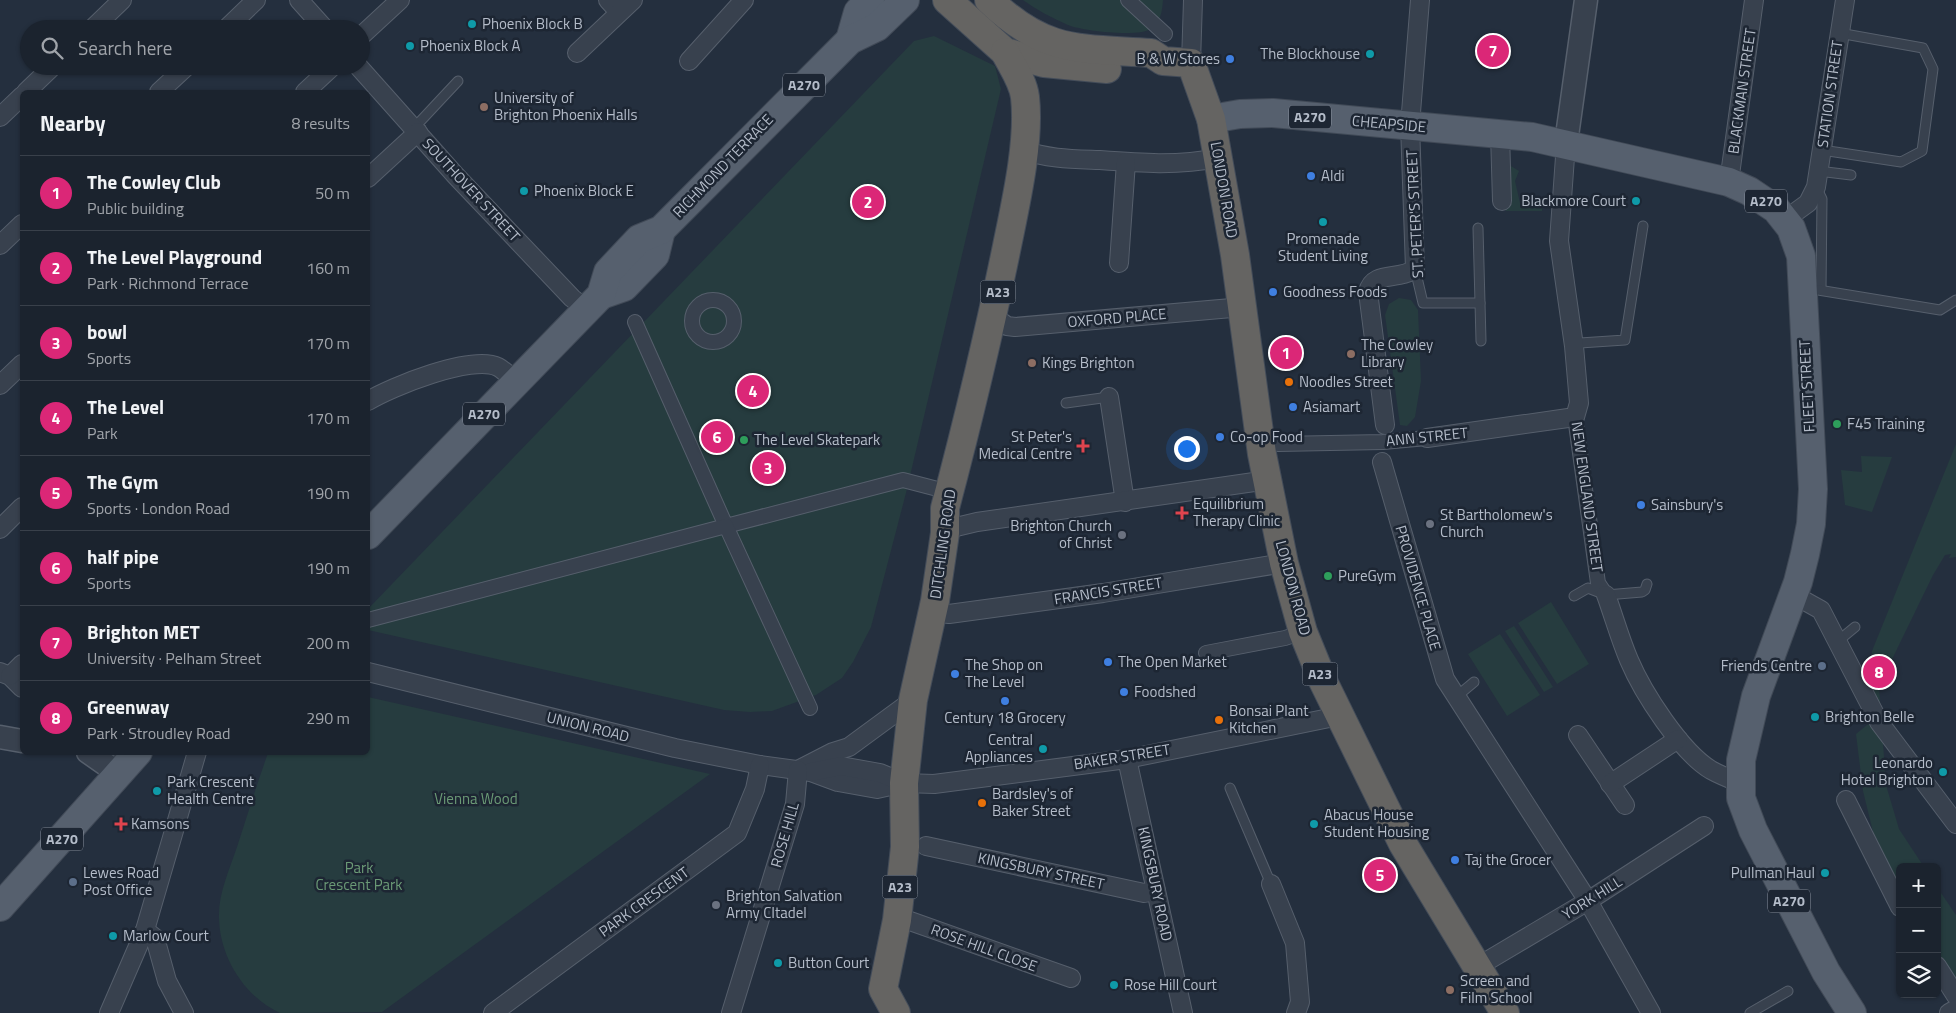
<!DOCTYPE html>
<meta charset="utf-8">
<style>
:root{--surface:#1b232e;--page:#282f3a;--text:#f1f3f6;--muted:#a0a4aa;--line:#39404a;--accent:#db2777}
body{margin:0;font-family:"Titillium Web",sans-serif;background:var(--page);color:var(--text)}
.controls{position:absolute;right:15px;bottom:15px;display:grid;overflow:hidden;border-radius:8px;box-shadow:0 1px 4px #0004}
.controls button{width:45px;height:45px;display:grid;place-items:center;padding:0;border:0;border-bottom:1px solid var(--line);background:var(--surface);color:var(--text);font:25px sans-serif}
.you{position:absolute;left:1186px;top:448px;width:18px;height:18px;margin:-12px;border:4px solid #fff;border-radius:50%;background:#1a73e8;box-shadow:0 0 0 8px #1a73e833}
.badge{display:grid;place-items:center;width:32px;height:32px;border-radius:50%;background:var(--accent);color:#fff;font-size:16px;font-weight:700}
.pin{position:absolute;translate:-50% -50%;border:2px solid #fff;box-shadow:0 1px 5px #0006}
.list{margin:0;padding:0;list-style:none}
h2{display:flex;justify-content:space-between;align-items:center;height:65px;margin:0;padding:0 20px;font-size:21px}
h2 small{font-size:16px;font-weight:400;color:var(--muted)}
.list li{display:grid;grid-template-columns:32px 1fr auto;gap:15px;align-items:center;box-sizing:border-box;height:75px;padding:0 20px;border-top:1px solid var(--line)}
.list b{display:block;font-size:19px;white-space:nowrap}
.list p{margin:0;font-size:16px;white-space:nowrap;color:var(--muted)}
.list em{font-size:16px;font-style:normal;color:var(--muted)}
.icon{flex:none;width:28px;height:28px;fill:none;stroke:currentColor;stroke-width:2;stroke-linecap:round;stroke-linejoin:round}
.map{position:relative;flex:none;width:1956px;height:1013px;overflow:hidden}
.search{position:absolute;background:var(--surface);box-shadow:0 1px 4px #0004;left:20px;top:20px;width:350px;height:55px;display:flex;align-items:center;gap:12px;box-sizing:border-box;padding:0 18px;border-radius:28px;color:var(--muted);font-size:19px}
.panel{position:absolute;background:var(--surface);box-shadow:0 1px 4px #0004;left:20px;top:90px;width:350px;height:665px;border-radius:8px}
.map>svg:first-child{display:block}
.green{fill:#263c3f}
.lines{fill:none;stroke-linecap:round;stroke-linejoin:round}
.service-casing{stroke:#565f6c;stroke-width:11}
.pedestrian-casing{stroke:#565f6c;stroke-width:16}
.minor-casing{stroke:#565f6c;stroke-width:20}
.tertiary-casing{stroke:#565f6c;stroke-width:25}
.primary-casing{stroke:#414a57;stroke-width:30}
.trunk-casing{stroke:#434c59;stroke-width:30}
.service{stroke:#38414e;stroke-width:9}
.pedestrian{stroke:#38414e;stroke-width:14}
.minor{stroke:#38414e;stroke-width:18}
.tertiary{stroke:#38414e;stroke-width:22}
.primary{stroke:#56606e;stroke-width:28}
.trunk{stroke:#656462;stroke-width:28}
.culture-dot{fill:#0f9aa8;stroke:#1d2633;stroke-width:2}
.shop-dot{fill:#3f7fe0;stroke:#1d2633;stroke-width:2}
.education-dot{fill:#8d6e63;stroke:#1d2633;stroke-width:2}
.food-dot{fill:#e8710a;stroke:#1d2633;stroke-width:2}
.leisure-dot{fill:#2e9e5b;stroke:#1d2633;stroke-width:2}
.health-dot{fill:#e0444e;stroke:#1d2633;stroke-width:2}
.worship-dot{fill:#6b7280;stroke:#1d2633;stroke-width:2}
.service-dot{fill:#5c6f8a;stroke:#1d2633;stroke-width:2}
.labels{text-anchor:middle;stroke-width:5;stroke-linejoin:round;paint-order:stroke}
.shield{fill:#1d2633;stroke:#878f9c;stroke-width:1}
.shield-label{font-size:14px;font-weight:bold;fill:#b4bcc9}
.poi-label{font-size:15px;fill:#b4bcc9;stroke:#1d2633;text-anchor:start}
.street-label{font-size:15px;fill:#b4bcc9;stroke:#1d2633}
.park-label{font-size:15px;fill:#6b9a76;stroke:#1d2633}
</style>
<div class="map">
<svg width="1956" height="1013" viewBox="0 0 1956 1013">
<rect width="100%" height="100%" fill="#242f3e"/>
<g class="green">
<path d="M1023 0H1163C1162 12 1161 20 1152 28 1141 38 1082 31 1068 25 1052 18 1037 10 1023 0Z"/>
<polygon points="934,36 995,66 1001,89 906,493 871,627 853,662 842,678 816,695 772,711 750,712 724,710 368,630 368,609 914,41"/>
<polygon points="1506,163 1519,171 1515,181 1520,203 1543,201 1542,211 1506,211"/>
<polygon points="1399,298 1411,300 1418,310 1421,381 1415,417 1407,426 1400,425 1385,315 1389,304"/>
<polygon points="1956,444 1956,557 1949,558 1951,554 1945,555 1933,575 1879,686 1886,785 1899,829 1924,867 1900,867 1900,891 1874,836 1863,791 1856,734 1872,721 1872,651"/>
<polygon points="1861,456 1892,457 1872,512 1845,505 1841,470 1862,472"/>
<polygon points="1551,602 1589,664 1557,684 1518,623"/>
<polygon points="1514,626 1553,687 1544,692 1505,631"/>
<polygon points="1500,634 1540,695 1507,716 1468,654"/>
<path d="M368 697 710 774 382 1012 280 1013C243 996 218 954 219 914 219 892 230 868 237 847 247 816 257 784 268 753L368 752Z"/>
<polygon points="1937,887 1956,915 1956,982 1937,951"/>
</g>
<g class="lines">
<g class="service-casing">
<g id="service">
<polyline points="414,128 458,81"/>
<polyline points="1822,150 1901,162 1922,151 1933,69 1923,48 1839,33"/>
<polyline points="1818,171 1851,175"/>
<polyline points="1816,187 1822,199 1821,290"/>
<polyline points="1478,228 1480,303"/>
<polyline points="1415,269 1423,303 1480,303 1481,341"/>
<polyline points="1806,288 1940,310 1956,300"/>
<polyline points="1574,346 1580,343 1625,340 1643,226"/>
<polyline points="1066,403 1109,397"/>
<polyline points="1574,596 1588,588 1606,595 1642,592 1645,590 1647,584"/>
<polyline points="1838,641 1855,627"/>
<polyline points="1456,697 1474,682"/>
<polyline points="1230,788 1271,884"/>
<polyline points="1750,1013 1788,991"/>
</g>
</g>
<g class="pedestrian-casing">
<g id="pedestrian">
<polyline points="1128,0 1165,34"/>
<circle cx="713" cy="321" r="21"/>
<polyline points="635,322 726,526 903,480 949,492"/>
<polyline points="1575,417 1598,583 1606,595"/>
<polyline points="1278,444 1383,442 1427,438"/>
<polyline points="368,620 726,526 810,708"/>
<polyline points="1206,653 1285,638 1303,632"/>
</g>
</g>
<g class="minor-casing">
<g id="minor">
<polyline points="299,0 325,29"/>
<polyline points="608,0 619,12"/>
<polyline points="92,29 122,0"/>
<polyline points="226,29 256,0"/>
<polyline points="361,36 400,0"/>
<polyline points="577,53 633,0"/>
<polyline points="689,61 744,0"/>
<polyline points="1191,63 1193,0"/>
<polyline points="358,66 456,176 572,298 587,310"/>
<polyline points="26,92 53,66"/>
<polyline points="159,92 187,66"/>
<polyline points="305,92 333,66"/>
<polyline points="0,117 22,96"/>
<polyline points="1500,134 1502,201"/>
<path d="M1023 150C1048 159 1073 159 1099 160 1139 163 1178 166 1218 158"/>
<polyline points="368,178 418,132"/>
<polyline points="1729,182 1754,0"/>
<polyline points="1786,219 1808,203 1816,187 1845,0"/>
<polyline points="0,245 22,224"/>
<polyline points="1119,263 1126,162"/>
<polyline points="993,316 1007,326 1015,327 1243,307"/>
<polyline points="0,385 22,364"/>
<polyline points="1109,397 1125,502"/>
<path d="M368 401C391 387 472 354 498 367 504 370 510 377 516 381"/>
<path d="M1385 425 1368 292C1373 270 1399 281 1415 269L1410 125 1420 0"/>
<polyline points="1427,438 1575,417 1579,403 1574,346 1559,241 1566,143"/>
<polyline points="1382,462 1445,679 1588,901 1651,1013"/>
<polyline points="0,529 22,507"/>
<polyline points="945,533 956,527 977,522 1268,480"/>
<path d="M1606 595C1614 617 1620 639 1629 660 1643 693 1681 752 1711 770 1720 775 1730 779 1740 783"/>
<polyline points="1790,599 1803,600 1821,610 1879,722 1956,824"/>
<polyline points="932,612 949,614 1103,593 1284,563"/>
<polyline points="0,672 10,676 22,688"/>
<polyline points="368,672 675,748 760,765 811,772 838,782 877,789 904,783 934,784 1127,759 1339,716"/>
<polyline points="10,676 22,664"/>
<polyline points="1578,735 1625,805"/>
<polyline points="1127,759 1183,1013"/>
<polyline points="798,770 833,752 849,747 913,700"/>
<polyline points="811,772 841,766 880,773 904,783"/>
<polyline points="1610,784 1678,739"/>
<polyline points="1846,800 1900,907"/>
<polyline points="926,846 1144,893 1156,891"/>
<polyline points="1271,884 1295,943 1300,1002 1296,1013"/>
<polyline points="897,920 910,921 1071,978"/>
<polyline points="145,930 155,938 167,981 184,1013"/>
<polyline points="1937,966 1956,996"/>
<polyline points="1477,967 1588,901 1704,826"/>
<polyline points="109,1013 145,930 197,752"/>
<polyline points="493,1013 737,833 755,789 760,765"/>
<polyline points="731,1013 795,804 798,770"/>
<polyline points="1949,1013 1956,1009"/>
</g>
</g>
<g class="tertiary-casing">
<g id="tertiary">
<polyline points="1566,143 1586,0"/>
<polyline points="0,737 22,741"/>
<polyline points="88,752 118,773"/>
</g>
</g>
<g class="primary-casing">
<g id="primary">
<polyline points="850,40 858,12 870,0"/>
<polyline points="1211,119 1240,114 1273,113 1532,137 1729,182 1749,191 1776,209 1791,228 1801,256 1813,489 1811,524 1805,554 1798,582 1756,696 1741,760 1741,798 1753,830 1826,972 1852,1013"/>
<polyline points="601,295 624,287 655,255 661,230"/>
<polyline points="368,535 601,295 608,272 639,239 661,230 850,40 877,27 905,0"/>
<polyline points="0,907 138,752"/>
</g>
</g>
<g class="trunk-casing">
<g id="trunk">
<polyline points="947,0 1005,52 1044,63 1107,69"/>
<path d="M989 0C1045 54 1079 48 1151 53L1163 61 1191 63 1211 119 1235 255 1262 454 1284 563 1303 632 1323 681 1403 844 1505 1013"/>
<path d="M896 1013 883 989 897 920 905 847 904 783 913 700 935 601 945 533V508C968 421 989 334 1007 246 1016 202 1030 141 1025 97 1023 81 1012 66 1005 52"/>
</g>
</g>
<use href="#service" class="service"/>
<use href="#pedestrian" class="pedestrian"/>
<use href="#minor" class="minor"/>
<use href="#tertiary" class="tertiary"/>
<use href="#primary" class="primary"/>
<use href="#trunk" class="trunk"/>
</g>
<g class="culture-dot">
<circle cx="472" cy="24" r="5"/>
<circle cx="410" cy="46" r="5"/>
<circle cx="1370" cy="54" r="5"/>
<circle cx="524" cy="191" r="5"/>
<circle cx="1636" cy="201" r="5"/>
<circle cx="1323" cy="222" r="5"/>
<circle cx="1815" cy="717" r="5"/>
<circle cx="1043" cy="749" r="5"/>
<circle cx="1943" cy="772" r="5"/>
<circle cx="157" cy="791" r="5"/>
<circle cx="1314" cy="824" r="5"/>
<circle cx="1825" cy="873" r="5"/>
<circle cx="113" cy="936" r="5"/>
<circle cx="778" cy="963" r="5"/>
<circle cx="1114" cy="985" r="5"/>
</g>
<g class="shop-dot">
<circle cx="1230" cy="59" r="5"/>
<circle cx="1311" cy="176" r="5"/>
<circle cx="1273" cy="292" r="5"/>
<circle cx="1293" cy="407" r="5"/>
<circle cx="1220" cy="437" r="5"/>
<circle cx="1641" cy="505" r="5"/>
<circle cx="1108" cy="662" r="5"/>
<circle cx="955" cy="674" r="5"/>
<circle cx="1124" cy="692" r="5"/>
<circle cx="1005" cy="701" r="5"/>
<circle cx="1455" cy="860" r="5"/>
</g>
<g class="education-dot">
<circle cx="484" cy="107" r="5"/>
<circle cx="1351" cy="354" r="5"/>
<circle cx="1032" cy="363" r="5"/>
<circle cx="1450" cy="990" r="5"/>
</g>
<g class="food-dot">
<circle cx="1289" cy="382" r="5"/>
<circle cx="1219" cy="720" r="5"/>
<circle cx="982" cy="803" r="5"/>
</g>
<g class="leisure-dot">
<circle cx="1837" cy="424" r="5"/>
<circle cx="744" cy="440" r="5"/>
<circle cx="1328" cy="576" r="5"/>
</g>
<g class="health-dot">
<path d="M1080.5 438.5h5v5h5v5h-5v5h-5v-5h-5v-5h5z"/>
<path d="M1179.5 505.5h5v5h5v5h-5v5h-5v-5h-5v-5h5z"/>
<path d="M118.5 816.5h5v5h5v5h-5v5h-5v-5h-5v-5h5z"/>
</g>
<g class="worship-dot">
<circle cx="1430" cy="524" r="5"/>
<circle cx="1122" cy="535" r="5"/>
<circle cx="716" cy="905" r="5"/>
</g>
<g class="service-dot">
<circle cx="1822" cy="666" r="5"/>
<circle cx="73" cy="882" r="5"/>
</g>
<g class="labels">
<g class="shield">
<rect x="783" y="73.5" width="42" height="23" rx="4"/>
<rect x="1289" y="105.5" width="42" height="23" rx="4"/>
<rect x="1745" y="189.5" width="42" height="23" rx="4"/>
<rect x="980.5" y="280.5" width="35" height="23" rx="4"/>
<rect x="463" y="402.5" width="42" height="23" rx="4"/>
<rect x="1302.5" y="662.5" width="35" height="23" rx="4"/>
<rect x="41" y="827.5" width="42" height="23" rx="4"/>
<rect x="882.5" y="875.5" width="35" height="23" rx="4"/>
<rect x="1768" y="889.5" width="42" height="23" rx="4"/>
</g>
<g class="shield-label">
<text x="804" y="90">A270</text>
<text x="1310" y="122">A270</text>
<text x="1766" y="206">A270</text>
<text x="998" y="297">A23</text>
<text x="484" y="419">A270</text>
<text x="1320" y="679">A23</text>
<text x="62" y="844">A270</text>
<text x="900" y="892">A23</text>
<text x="1789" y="906">A270</text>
</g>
<g class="poi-label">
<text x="482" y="29">Phoenix Block B</text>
<text x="420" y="51">Phoenix Block A</text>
<text x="1360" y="59" text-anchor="end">The Blockhouse</text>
<text x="1220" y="64" text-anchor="end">B &amp; W Stores</text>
<text x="494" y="103">University of<tspan x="494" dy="17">Brighton Phoenix Halls</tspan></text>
<text x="1321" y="181">Aldi</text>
<text x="534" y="196">Phoenix Block E</text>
<text x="1626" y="206" text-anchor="end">Blackmore Court</text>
<text x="1323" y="244" text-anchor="middle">Promenade<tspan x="1323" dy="17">Student Living</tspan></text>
<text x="1283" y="297">Goodness Foods</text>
<text x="1361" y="350">The Cowley<tspan x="1361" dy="17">Library</tspan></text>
<text x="1042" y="368">Kings Brighton</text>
<text x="1299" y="387">Noodles Street</text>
<text x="1303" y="412">Asiamart</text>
<text x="1847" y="429">F45 Training</text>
<text x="1072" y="442" text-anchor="end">St Peter's<tspan x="1072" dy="17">Medical Centre</tspan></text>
<text x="1230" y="442">Co-op Food</text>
<text x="754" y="445">The Level Skatepark</text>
<text x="1193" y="509">Equilibrium<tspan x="1193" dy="17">Therapy Clinic</tspan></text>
<text x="1651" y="510">Sainsbury's</text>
<text x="1440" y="520">St Bartholomew's<tspan x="1440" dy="17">Church</tspan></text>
<text x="1112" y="531" text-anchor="end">Brighton Church<tspan x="1112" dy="17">of Christ</tspan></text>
<text x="1338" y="581">PureGym</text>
<text x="1118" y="667">The Open Market</text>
<text x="965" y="670">The Shop on<tspan x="965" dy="17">The Level</tspan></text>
<text x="1812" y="671" text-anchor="end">Friends Centre</text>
<text x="1134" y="697">Foodshed</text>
<text x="1229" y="716">Bonsai Plant<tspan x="1229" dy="17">Kitchen</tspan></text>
<text x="1825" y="722">Brighton Belle</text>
<text x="1005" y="723" text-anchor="middle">Century 18 Grocery</text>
<text x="1033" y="745" text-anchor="end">Central<tspan x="1033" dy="17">Appliances</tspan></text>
<text x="1933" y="768" text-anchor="end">Leonardo<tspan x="1933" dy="17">Hotel Brighton</tspan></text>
<text x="167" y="787">Park Crescent<tspan x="167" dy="17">Health Centre</tspan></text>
<text x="992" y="799">Bardsley's of<tspan x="992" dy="17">Baker Street</tspan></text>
<text x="1324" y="820">Abacus House<tspan x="1324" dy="17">Student Housing</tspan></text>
<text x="131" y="829">Kamsons</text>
<text x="1465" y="865">Taj the Grocer</text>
<text x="83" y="878">Lewes Road<tspan x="83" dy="17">Post Office</tspan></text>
<text x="1815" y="878" text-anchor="end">Pullman Haul</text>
<text x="726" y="901">Brighton Salvation<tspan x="726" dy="17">Army CItadel</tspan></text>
<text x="123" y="941">Marlow Court</text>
<text x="788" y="968">Button Court</text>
<text x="1460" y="986">Screen and<tspan x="1460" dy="17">Film School</tspan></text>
<text x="1124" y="990">Rose Hill Court</text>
</g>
<g class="street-label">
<text transform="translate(1742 91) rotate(-82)" y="5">BLACKMAN STREET</text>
<text transform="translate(1830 94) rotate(-82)" y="5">STATION STREET</text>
<text transform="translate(1389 124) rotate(5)" y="5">CHEAPSIDE</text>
<text transform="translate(723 166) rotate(-46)" y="5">RICHMOND TERRACE</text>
<text transform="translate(471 190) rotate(47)" y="5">SOUTHOVER STREET</text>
<text transform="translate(1224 190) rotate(80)" y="5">LONDON ROAD</text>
<text transform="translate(1415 214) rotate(-93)" y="5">ST. PETER'S STREET</text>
<text transform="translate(1117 318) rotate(-5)" y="5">OXFORD PLACE</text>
<text transform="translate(1807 386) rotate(-93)" y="5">FLEET STREET</text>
<text transform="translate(1427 437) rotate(-6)" y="5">ANN STREET</text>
<text transform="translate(1587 497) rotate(82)" y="5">NEW ENGLAND STREET</text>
<text transform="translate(943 544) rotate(-82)" y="5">DITCHLING ROAD</text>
<text transform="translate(1293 588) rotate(75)" y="5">LONDON ROAD</text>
<text transform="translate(1418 588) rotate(74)" y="5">PROVIDENCE PLACE</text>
<text transform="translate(1108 591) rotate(-9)" y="5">FRANCIS STREET</text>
<text transform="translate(588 727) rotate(14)" y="5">UNION ROAD</text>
<text transform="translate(1122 757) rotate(-9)" y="5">BAKER STREET</text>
<text transform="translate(785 835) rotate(-74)" y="5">ROSE HILL</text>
<text transform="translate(1041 871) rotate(12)" y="5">KINGSBURY STREET</text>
<text transform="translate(1155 884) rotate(78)" y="5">KINGSBURY ROAD</text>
<text transform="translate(1592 898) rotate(-32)" y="5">YORK HILL</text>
<text transform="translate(644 902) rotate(-36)" y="5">PARK CRESCENT</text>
<text transform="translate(984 948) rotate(20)" y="5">ROSE HILL CLOSE</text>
</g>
<g class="park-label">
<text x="476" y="804">Vienna Wood</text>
<text x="359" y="873">Park<tspan x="359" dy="17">Crescent Park</tspan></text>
</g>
</g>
</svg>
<div class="controls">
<button>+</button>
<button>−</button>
<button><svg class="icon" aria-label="layers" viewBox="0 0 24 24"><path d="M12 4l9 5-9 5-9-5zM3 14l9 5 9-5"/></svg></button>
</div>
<div class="you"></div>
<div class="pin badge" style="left:1286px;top:353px">1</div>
<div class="pin badge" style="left:868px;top:202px">2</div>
<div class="pin badge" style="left:768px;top:468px">3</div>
<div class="pin badge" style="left:753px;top:391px">4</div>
<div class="pin badge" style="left:1380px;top:875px">5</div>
<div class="pin badge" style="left:717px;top:437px">6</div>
<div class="pin badge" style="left:1493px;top:51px">7</div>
<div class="pin badge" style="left:1879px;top:672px">8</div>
<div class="search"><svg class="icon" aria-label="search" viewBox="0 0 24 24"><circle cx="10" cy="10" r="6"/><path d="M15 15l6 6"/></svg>Search here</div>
<section class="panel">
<h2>Nearby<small>8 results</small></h2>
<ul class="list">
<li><span class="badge">1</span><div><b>The Cowley Club</b><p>Public building</p></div><em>50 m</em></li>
<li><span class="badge">2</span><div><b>The Level Playground</b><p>Park · Richmond Terrace</p></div><em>160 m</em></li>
<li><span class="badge">3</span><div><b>bowl</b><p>Sports</p></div><em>170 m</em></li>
<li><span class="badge">4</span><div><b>The Level</b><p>Park</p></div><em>170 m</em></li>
<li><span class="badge">5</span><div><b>The Gym</b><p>Sports · London Road</p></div><em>190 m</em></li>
<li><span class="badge">6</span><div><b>half pipe</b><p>Sports</p></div><em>190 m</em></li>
<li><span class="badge">7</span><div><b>Brighton MET</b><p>University · Pelham Street</p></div><em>200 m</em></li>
<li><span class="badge">8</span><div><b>Greenway</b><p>Park · Stroudley Road</p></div><em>290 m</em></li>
</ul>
</section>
</div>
